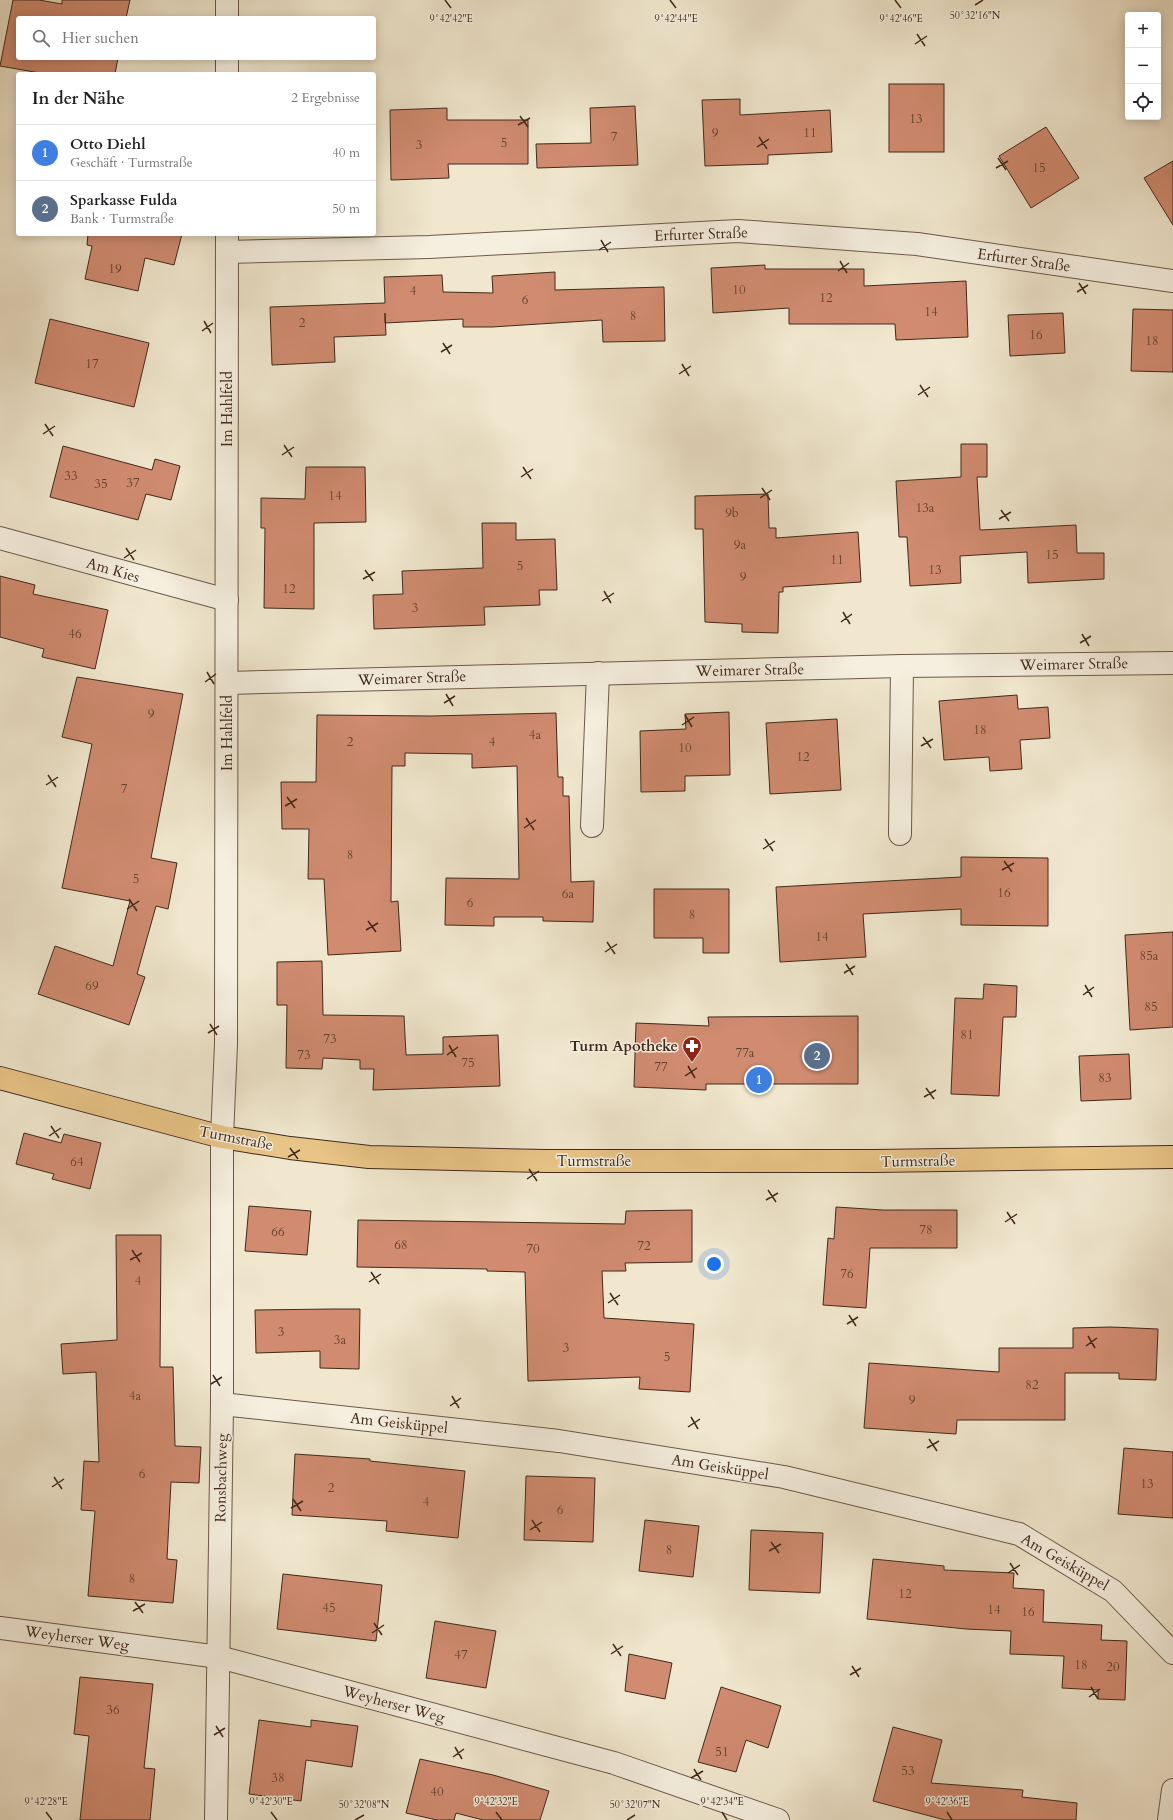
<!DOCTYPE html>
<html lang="de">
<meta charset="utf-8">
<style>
:root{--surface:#fff;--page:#f6f6f6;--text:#202124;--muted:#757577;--line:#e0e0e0;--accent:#b45309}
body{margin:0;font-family:Cardo,serif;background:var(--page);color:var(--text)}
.controls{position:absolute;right:12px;top:12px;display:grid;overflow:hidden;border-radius:4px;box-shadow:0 2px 10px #0003}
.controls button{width:36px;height:36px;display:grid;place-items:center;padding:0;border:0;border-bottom:1px solid var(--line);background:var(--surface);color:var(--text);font:20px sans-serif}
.you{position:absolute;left:714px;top:1264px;width:14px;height:14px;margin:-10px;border:3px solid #fff;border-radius:50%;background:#1a73e8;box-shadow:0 0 0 6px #1a73e833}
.badge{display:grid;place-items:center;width:26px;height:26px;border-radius:50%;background:var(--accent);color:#fff;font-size:13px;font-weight:700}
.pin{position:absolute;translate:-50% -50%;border:2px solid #fff;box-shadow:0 1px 4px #0006}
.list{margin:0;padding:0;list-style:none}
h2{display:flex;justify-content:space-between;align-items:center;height:52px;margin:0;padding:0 16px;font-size:17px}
h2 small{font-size:13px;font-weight:400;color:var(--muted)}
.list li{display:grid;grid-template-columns:26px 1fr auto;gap:12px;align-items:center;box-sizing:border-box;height:56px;padding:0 16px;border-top:1px solid var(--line)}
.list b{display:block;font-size:15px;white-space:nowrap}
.list p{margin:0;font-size:13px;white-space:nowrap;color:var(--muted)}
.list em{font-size:13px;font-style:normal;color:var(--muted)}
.icon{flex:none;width:22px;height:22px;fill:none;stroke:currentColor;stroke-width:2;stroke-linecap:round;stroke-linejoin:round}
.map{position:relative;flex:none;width:1173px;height:1820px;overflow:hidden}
.search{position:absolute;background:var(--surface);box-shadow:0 2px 10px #0003;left:16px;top:16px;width:360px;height:44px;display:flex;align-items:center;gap:10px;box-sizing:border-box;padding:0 14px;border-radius:4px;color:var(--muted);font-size:15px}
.panel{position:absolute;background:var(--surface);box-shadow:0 2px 10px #0003;left:16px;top:72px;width:360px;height:164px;border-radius:4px}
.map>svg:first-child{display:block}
.building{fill:#d08b70;stroke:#40291b}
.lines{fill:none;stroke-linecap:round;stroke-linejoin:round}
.minor-casing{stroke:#6c5848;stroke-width:24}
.major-casing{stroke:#40291b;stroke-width:24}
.minor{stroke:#f5efdf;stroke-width:22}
.major{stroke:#e8c487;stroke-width:22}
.ticks{fill:none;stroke:#40291b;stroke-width:1.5}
.labels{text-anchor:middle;stroke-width:3;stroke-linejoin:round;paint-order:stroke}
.number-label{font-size:13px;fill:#644230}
.street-label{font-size:15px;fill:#40291b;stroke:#f5efdf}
.poi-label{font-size:15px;font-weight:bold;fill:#40291b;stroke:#f5efdf;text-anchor:end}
.ticks-label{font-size:10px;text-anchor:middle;fill:#40291b;stroke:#f5efdf;stroke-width:3;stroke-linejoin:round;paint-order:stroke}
</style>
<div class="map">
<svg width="1173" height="1820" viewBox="0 0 1173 1820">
<rect width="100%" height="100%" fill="#f0e7ce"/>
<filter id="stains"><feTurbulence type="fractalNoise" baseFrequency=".005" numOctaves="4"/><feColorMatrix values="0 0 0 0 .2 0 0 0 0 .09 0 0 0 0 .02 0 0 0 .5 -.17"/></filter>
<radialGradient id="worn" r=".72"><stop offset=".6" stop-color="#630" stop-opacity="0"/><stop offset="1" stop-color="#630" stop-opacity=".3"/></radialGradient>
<g class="building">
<polygon points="13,0 39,0 62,4 62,0 130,0 126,18 18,18 18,58 118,58 115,74 46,74 0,66"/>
<rect x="889" y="84" width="55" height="68"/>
<polygon points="740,99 740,115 830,110 832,152 768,155 768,164 705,166 702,100"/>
<polygon points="635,106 638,165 537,168 536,144 591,143 590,108"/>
<polygon points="447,108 447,120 528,120 528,164 448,164 449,178 391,180 390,110"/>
<polygon points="1046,127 1079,178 1031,208 999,156"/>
<polygon points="1173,161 1173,225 1144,178"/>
<polygon points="88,234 182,234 174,265 145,258 138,291 85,279 92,246 87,245"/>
<polygon points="765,265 765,269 864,269 864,286 966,281 968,337 896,340 895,324 789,324 789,308 713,313 711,268"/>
<polygon points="555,272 555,290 664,287 665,341 603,342 602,320 492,327 463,327 463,319 385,323 385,313 386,335 334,337 335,362 272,365 270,307 385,303 384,277 442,275 443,292 493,293 492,276"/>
<polygon points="1133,309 1173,310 1173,372 1131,371"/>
<polygon points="1063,313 1065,353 1010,356 1008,315"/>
<polygon points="50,319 149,343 134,407 35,383"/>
<polygon points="961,444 987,444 987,477 977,477 980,530 1076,525 1077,553 1104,553 1104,579 1028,583 1027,552 960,556 961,583 910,586 907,537 899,537 896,481 961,477"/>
<polygon points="63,446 152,470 155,459 180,466 171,500 146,494 138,520 50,497"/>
<polygon points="306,467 365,467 366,522 314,523 314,609 264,608 265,528 261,528 261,498 305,499"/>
<polygon points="768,494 769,528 776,528 776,538 858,532 861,582 783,587 783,592 779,592 778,633 742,632 742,624 705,622 703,529 695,529 695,496"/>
<polygon points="482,523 516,523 516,540 555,539 557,590 539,590 540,605 484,607 485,625 374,629 373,595 403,594 402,571 483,568"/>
<polygon points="0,576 35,585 33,594 108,610 95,669 42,657 44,649 0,637"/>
<polygon points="77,677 183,694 151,858 177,863 168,909 156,906 137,974 145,977 129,1025 38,994 55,946 113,966 130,901 62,888 92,744 62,737"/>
<polygon points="1017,695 1018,709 1048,707 1050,738 1020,740 1022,769 990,771 989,757 944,760 939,701"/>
<polygon points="729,712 730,775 685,776 685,791 641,792 640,731 686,729 685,714"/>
<polygon points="556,713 558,777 563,777 563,796 569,796 571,882 594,881 593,922 543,921 543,917 494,917 494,926 445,925 446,878 519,879 517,766 472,768 472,754 405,753 405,766 392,766 391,902 398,901 401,951 328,955 324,879 308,879 309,829 282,829 281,782 316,782 317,715 431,716"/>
<polygon points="837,719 841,790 770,794 766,723"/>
<polygon points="961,857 1048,858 1048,926 961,925 961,909 863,914 866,957 780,962 776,887 961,877"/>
<polygon points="654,889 729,889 729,953 703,953 703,938 654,938"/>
<polygon points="1173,932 1173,1027 1130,1030 1125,935"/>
<polygon points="322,961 323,1015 404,1016 406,1055 443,1054 443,1037 498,1035 500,1086 373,1090 374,1069 360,1069 360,1060 323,1058 322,1069 286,1068 287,1005 277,1005 277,962"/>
<polygon points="984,984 1017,986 1016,1017 1003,1017 999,1096 951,1094 955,998 983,999"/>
<polygon points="858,1016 858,1084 706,1084 706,1090 634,1087 636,1023 709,1026 708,1017"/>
<polygon points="1129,1054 1131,1099 1081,1101 1079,1056"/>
<polygon points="24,1133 61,1143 64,1134 101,1143 90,1189 52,1179 54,1174 16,1164"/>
<polygon points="249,1206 311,1211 307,1255 245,1251"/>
<polygon points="836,1207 883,1210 957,1210 957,1248 870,1248 866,1308 823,1305 828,1238 834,1239"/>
<polygon points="692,1210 692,1262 625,1263 626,1271 602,1271 604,1318 694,1324 690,1392 639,1389 640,1377 528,1381 525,1272 487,1271 487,1269 357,1267 358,1220 625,1224 626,1211"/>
<polygon points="116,1235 161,1235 160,1367 173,1367 175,1446 201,1447 199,1483 171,1482 167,1559 177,1560 173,1603 88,1596 95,1511 81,1510 84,1461 99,1462 96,1372 63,1374 61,1344 117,1340"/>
<polygon points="333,1309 360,1309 359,1369 320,1368 320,1351 256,1353 255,1310"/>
<polygon points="1111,1327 1158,1329 1156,1380 1119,1379 1119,1373 1065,1373 1065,1420 957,1420 956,1434 864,1428 869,1363 999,1372 999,1348 1073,1348 1073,1328"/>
<polygon points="1124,1448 1173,1452 1173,1518 1118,1514"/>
<polygon points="295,1454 370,1459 370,1461 465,1471 458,1538 386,1531 387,1521 292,1515"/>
<polygon points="526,1476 595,1478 593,1542 524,1540"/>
<polygon points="645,1520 699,1526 693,1577 639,1571"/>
<polygon points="751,1530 823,1533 820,1593 749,1590"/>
<polygon points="873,1559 944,1566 944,1570 1014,1573 1013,1588 1044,1590 1043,1622 1102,1625 1101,1640 1127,1641 1125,1700 1098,1699 1098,1690 1062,1688 1064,1656 1010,1654 1011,1631 966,1629 867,1619"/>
<polygon points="283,1574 382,1585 376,1641 277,1629"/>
<polygon points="435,1621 496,1631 486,1688 426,1678"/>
<polygon points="629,1654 672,1663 665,1699 625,1691"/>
<polygon points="80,1677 153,1684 144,1768 155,1769 150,1820 80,1820 89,1736 74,1734"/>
<polygon points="721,1687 781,1706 768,1748 746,1740 736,1772 698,1762"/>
<polygon points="259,1720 311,1727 311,1720 358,1726 352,1767 306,1760 301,1801 249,1794"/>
<polygon points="893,1727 942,1740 931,1783 1023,1790 1022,1797 1077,1803 1076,1820 945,1820 873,1801"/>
<polygon points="420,1759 493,1775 549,1791 540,1820 483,1820 456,1813 454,1820 437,1820 406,1813"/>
</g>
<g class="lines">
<g class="minor-casing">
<g id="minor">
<polyline points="227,18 227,0"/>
<polyline points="227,74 227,58"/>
<polyline points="227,252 429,247 738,231 917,244 1173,281"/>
<polyline points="0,538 227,600"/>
<polyline points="227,683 902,666 1173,663"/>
<polyline points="592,826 598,673"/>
<polyline points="900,834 902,666"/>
<polyline points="222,1404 559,1441 784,1477 1019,1534 1113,1591 1173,1653"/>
<polyline points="0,1628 219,1657 614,1763 778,1820"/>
<polyline points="216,1820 222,1404 222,1137 226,1044 227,234"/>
<polyline points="1169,1820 1173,1790"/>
</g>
</g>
<g class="major-casing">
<polyline id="major" points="0,1078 222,1137 290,1148 369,1157 546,1161 874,1161 1173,1157"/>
</g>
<use href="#minor" class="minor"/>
<use href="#major" class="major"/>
</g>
<path class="ticks" d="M445 0 451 8M670 0 676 8M895 0 901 8M975 5 983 0M917 34 925 46M915 44 927 36M520 116 528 127M518 125 530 118M759 137 767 149M757 147 769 139M998 158 1006 170M996 168 1008 161M601 240 608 252M599 250 611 242M840 261 847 273M838 271 849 263M1079 283 1086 294M1077 292 1088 285M204 321 211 333M202 331 213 323M443 343 450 354M441 352 452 345M682 364 689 376M679 374 691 366M920 385 928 397M918 395 930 387M45 424 53 436M43 434 55 426M284 445 292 457M282 455 294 447M523 467 531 479M521 477 533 469M762 488 770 500M760 498 772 490M1001 510 1009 521M999 519 1011 512M126 548 134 560M124 558 136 550M365 570 373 581M363 579 375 572M604 591 611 603M602 601 614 593M843 612 850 624M841 622 852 614M1082 634 1089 646M1080 643 1091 636M207 672 214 684M205 682 216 674M446 694 453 706M444 703 455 696M685 715 692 727M682 725 694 717M923 737 931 748M921 746 933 739M48 775 56 787M46 785 58 777M287 797 295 808M285 806 297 799M526 818 534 830M524 828 536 820M765 839 773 851M763 849 775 841M1004 861 1012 872M1002 870 1014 863M129 899 137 911M127 909 139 901M368 921 376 932M366 930 378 923M607 942 615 954M605 952 617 944M846 964 853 975M844 973 855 966M1085 985 1092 997M1083 995 1094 987M210 1024 217 1035M208 1033 219 1026M449 1045 456 1057M447 1055 458 1047M688 1066 695 1078M685 1076 697 1068M926 1088 934 1099M924 1097 936 1090M51 1126 59 1138M49 1136 61 1128M290 1148 298 1159M288 1157 300 1150M529 1169 537 1181M527 1179 539 1171M768 1190 776 1202M766 1200 778 1193M1007 1212 1015 1224M1005 1222 1017 1214M132 1250 140 1262M130 1260 142 1253M371 1272 379 1284M369 1282 381 1274M610 1293 618 1305M608 1303 620 1295M849 1315 856 1326M847 1324 858 1317M1088 1336 1095 1348M1086 1346 1097 1338M213 1375 220 1386M211 1384 222 1377M452 1396 459 1408M450 1406 461 1398M691 1417 698 1429M688 1427 700 1419M929 1439 937 1451M927 1448 939 1441M54 1477 62 1489M52 1487 64 1479M293 1499 301 1511M291 1508 303 1501M532 1520 540 1532M530 1530 542 1522M771 1542 779 1553M769 1551 781 1544M1010 1563 1018 1575M1008 1573 1020 1565M135 1602 143 1613M133 1611 145 1604M374 1623 382 1635M372 1633 384 1625M613 1644 621 1656M611 1654 623 1646M852 1666 859 1677M850 1675 861 1668M1091 1687 1098 1699M1089 1697 1100 1689M216 1726 223 1737M214 1735 225 1728M455 1747 462 1759M453 1757 464 1749M694 1769 701 1780M691 1778 703 1771M46 1812 52 1820M271 1812 277 1820M496 1812 502 1820M722 1812 727 1820M947 1812 952 1820M355 1820 364 1815M627 1820 635 1815"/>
<defs>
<g id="pharmacy-pin" transform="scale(1)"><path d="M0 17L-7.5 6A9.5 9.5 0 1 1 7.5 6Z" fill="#8f2418" stroke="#f5efdf"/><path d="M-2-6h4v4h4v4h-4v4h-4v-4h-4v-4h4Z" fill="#fff"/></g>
</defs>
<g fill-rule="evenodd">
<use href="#pharmacy-pin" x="692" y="1046"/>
</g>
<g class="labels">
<g class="number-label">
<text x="916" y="123">13</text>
<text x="715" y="137">9</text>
<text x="810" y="137">11</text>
<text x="614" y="141">7</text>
<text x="504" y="147">5</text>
<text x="419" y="149">3</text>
<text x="1039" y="172">15</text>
<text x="115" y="273">19</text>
<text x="739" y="294">10</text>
<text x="413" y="295">4</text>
<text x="826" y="302">12</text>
<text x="525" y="304">6</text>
<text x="931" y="316">14</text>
<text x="633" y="320">8</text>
<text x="302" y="327">2</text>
<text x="1036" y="339">16</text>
<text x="1152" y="345">18</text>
<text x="92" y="368">17</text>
<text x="71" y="480">33</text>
<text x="133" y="487">37</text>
<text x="101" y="488">35</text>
<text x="335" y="500">14</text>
<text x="925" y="512">13a</text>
<text x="732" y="517">9b</text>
<text x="740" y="549">9a</text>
<text x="1052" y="559">15</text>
<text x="837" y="564">11</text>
<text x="520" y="570">5</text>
<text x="935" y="574">13</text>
<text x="743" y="581">9</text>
<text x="289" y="593">12</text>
<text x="415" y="612">3</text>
<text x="75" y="638">46</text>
<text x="151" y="718">9</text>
<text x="980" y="734">18</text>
<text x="535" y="739">4a</text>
<text x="350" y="746">2</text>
<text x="492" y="746">4</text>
<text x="685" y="752">10</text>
<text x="803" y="761">12</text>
<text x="124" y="793">7</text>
<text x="350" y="859">8</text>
<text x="136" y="883">5</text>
<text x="1004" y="897">16</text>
<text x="568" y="898">6a</text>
<text x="470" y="907">6</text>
<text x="692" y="919">8</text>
<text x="822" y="941">14</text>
<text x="1149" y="960">85a</text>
<text x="92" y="990">69</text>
<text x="1151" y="1011">85</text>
<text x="967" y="1039">81</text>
<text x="330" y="1043">73</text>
<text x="745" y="1057">77a</text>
<text x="304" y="1059">73</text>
<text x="468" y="1067">75</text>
<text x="661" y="1071">77</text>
<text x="1105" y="1082">83</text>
<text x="77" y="1166">64</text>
<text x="926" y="1234">78</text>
<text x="278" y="1236">66</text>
<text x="401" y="1249">68</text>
<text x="644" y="1250">72</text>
<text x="533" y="1253">70</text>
<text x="847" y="1278">76</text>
<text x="138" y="1285">4</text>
<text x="281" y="1336">3</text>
<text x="340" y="1344">3a</text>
<text x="566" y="1352">3</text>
<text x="667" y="1361">5</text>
<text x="1032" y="1389">82</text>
<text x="135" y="1400">4a</text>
<text x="912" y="1404">9</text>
<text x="142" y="1478">6</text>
<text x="1147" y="1488">13</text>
<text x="331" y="1492">2</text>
<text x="426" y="1506">4</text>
<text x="560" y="1514">6</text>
<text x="669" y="1554">8</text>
<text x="132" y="1583">8</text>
<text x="905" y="1598">12</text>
<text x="329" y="1612">45</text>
<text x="994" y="1614">14</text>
<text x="1028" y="1616">16</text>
<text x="461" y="1659">47</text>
<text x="1081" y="1669">18</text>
<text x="1113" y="1671">20</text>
<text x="113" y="1714">36</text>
<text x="722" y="1756">51</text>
<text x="908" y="1775">53</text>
<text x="278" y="1782">38</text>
<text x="437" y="1796">40</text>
</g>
<g class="street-label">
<text transform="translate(701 234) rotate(-2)" y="5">Erfurter Straße</text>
<text transform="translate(1024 260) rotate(8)" y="5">Erfurter Straße</text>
<text transform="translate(227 409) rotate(-90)" y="5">Im Hahlfeld</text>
<text transform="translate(113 570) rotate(16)" y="5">Am Kies</text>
<text transform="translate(1074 664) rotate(-1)" y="5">Weimarer Straße</text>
<text transform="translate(750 670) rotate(-1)" y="5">Weimarer Straße</text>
<text transform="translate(412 678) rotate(-2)" y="5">Weimarer Straße</text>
<text transform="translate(227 733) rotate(-90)" y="5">Im Hahlfeld</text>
<text transform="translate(236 1138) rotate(11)" y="5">Turmstraße</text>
<text x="594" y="1166">Turmstraße</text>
<text transform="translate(918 1161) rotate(-1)" y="5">Turmstraße</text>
<text transform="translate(399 1423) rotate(6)" y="5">Am Geisküppel</text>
<text transform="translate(720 1467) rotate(9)" y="5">Am Geisküppel</text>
<text transform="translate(221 1478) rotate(-89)" y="5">Ronsbachweg</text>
<text transform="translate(1065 1562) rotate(30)" y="5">Am Geisküppel</text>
<text transform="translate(77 1638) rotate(8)" y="5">Weyherser Weg</text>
<text transform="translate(394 1704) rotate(15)" y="5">Weyherser Weg</text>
</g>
<g class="poi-label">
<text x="678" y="1051">Turm Apotheke</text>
</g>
</g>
<g class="ticks-label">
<text x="975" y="19">50°32'16"N</text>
<text x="451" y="22">9°42'42"E</text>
<text x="676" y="22">9°42'44"E</text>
<text x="901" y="22">9°42'46"E</text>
<text x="46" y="1805">9°42'28"E</text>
<text x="271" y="1805">9°42'30"E</text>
<text x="496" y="1805">9°42'32"E</text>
<text x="722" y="1805">9°42'34"E</text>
<text x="947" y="1805">9°42'36"E</text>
<text x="364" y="1808">50°32'08"N</text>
<text x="635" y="1808">50°32'07"N</text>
</g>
<rect width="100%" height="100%" filter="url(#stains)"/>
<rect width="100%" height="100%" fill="url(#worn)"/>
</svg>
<div class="controls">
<button>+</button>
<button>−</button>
<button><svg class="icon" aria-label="locate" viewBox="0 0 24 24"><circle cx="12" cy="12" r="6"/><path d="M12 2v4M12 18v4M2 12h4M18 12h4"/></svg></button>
</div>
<div class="you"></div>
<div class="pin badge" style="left:759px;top:1080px;background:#3f7fe0">1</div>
<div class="pin badge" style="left:817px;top:1056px;background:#5c6f8a">2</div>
<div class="search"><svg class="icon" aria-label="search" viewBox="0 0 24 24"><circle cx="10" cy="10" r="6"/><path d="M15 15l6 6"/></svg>Hier suchen</div>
<section class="panel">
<h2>In der Nähe<small>2 Ergebnisse</small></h2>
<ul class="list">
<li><span class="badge" style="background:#3f7fe0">1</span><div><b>Otto Diehl</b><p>Geschäft · Turmstraße</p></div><em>40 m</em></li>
<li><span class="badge" style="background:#5c6f8a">2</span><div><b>Sparkasse Fulda</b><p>Bank · Turmstraße</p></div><em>50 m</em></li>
</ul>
</section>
</div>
